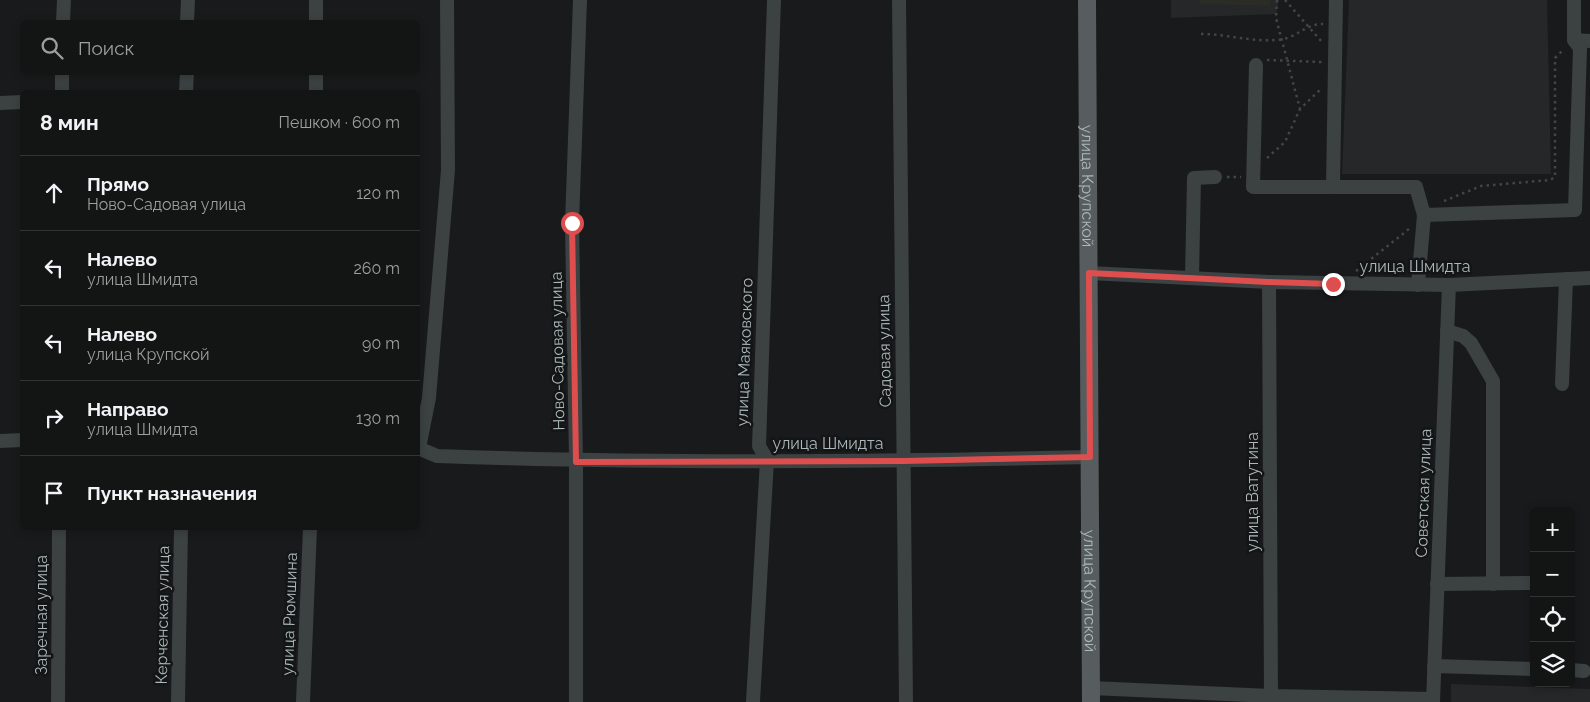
<!DOCTYPE html>
<html lang="ru">
<meta charset="utf-8">
<style>
:root{--surface:#131414;--page:#202122;--text:#f1f3f6;--muted:#9d9ea0;--line:#323334}
body{margin:0;font-family:Raleway,sans-serif;background:var(--page);color:var(--text)}
.controls{position:absolute;right:15px;bottom:15px;display:grid;overflow:hidden;border-radius:8px;box-shadow:0 2px 8px #0003}
.controls button{width:45px;height:45px;display:grid;place-items:center;padding:0;border:0;border-bottom:1px solid var(--line);background:var(--surface);color:var(--text);font:25px sans-serif}
.stop{position:absolute;width:15px;height:15px;margin:-11px;border:4px solid #de4e4f;border-radius:50%;background:#fff}
.stop.end{background:#de4e4f;border-color:#fff;box-shadow:0 1px 5px #0008}
.list{margin:0;padding:0;list-style:none}
h2{display:flex;justify-content:space-between;align-items:center;height:65px;margin:0;padding:0 20px;font-size:21px}
h2 small{font-size:16px;font-weight:400;color:var(--muted)}
.list li{display:grid;grid-template-columns:32px 1fr auto;gap:15px;align-items:center;box-sizing:border-box;height:75px;padding:0 20px;border-top:1px solid var(--line)}
.list b{display:block;font-size:19px;white-space:nowrap}
.list p{margin:0;font-size:16px;white-space:nowrap;color:var(--muted)}
.list em{font-size:16px;font-style:normal;color:var(--muted)}
.icon{flex:none;width:28px;height:28px;fill:none;stroke:currentColor;stroke-width:2;stroke-linecap:round;stroke-linejoin:round}
.map{position:relative;flex:none;width:1590px;height:702px;overflow:hidden}
.search{position:absolute;background:var(--surface);box-shadow:0 2px 8px #0003;left:20px;top:20px;width:400px;height:55px;display:flex;align-items:center;gap:12px;box-sizing:border-box;padding:0 18px;border-radius:8px;color:var(--muted);font-size:19px}
.panel{position:absolute;background:var(--surface);box-shadow:0 2px 8px #0003;left:20px;top:90px;width:400px;height:440px;border-radius:8px}
.map>svg:first-child{display:block}
.built{fill:#252728}
.green{fill:#2a2c25}
.lines{fill:none;stroke-linecap:round;stroke-linejoin:round}
.path{stroke:#414646;stroke-width:2.5;stroke-dasharray:2.5 4;stroke-linecap:butt}
.minor{stroke:#3c4141;stroke-width:14}
.major{stroke:#575d5e;stroke-width:18}
.route{stroke:#de4e4f;stroke-width:6}
.labels{text-anchor:middle;stroke-width:5;stroke-linejoin:round;paint-order:stroke}
.street-label{font-size:16px;fill:#adb9b9;stroke:#141516}
</style>
<div class="map">
<svg width="1590" height="702" viewBox="0 0 1590 702">
<rect width="100%" height="100%" fill="#191a1b"/>
<g class="built">
<polygon points="1171,0 1279,0 1276,14 1171,18"/>
<polygon points="1349,0 1547,0 1551,174 1342,174"/>
<polygon points="1451,684 1590,689 1590,702 1451,702"/>
</g>
<polygon class="green" points="1200,0 1271,0 1270,6 1200,4"/>
<g class="lines">
<g class="path">
<polyline points="1277,0 1276,18 1300,109 1322,88"/>
<polyline points="1285,0 1322,42"/>
<path d="M1201 34C1226 34 1251 42 1276 40 1297 39 1304 24 1323 24"/>
<polyline points="1267,60 1322,62"/>
<polyline points="1267,158 1285,142 1300,109"/>
<polyline points="1227,177 1241,177"/>
<polyline points="1444,201 1481,186 1550,180 1555,177 1555,58 1564,49"/>
<polyline points="1356,271 1409,229"/>
</g>
<g class="minor">
<polyline points="899,0 906,702"/>
<polyline points="63,22 64,0"/>
<polyline points="187,22 188,0"/>
<polyline points="316,22 316,0"/>
<polyline points="1574,40 1590,41"/>
<polyline points="1256,65 1253,187 1416,187 1424,215 1575,210 1580,48 1574,40 1574,0"/>
<polyline points="62,92 62,72"/>
<polyline points="186,92 187,72"/>
<polyline points="316,92 316,72"/>
<polyline points="0,103 22,102"/>
<polyline points="1333,187 1336,0"/>
<polyline points="1089,273 1269,282 1449,285 1590,278"/>
<polyline points="1192,278 1194,178 1215,177"/>
<polyline points="1269,282 1271,702"/>
<polyline points="1418,285 1424,215"/>
<polyline points="1447,331 1463,336 1471,343 1493,381 1493,584"/>
<polyline points="1562,384 1566,279"/>
<polyline points="0,441 22,440"/>
<path d="M418 448 437 456C654 464 872 462 1090 457"/>
<polyline points="419,448 429,398 448,170 447,0"/>
<polyline points="1437,584 1534,583"/>
<polyline points="1434,666 1534,669"/>
<polyline points="1571,670 1584,671"/>
<polyline points="1091,688 1271,696 1433,699"/>
<polyline points="58,702 59,528"/>
<polyline points="178,702 181,528"/>
<polyline points="303,702 310,528"/>
<polyline points="576,702 576,461 572,223 580,0"/>
<polyline points="753,702 767,460 759,446 774,0"/>
<polyline points="1433,702 1449,285"/>
</g>
<path class="major" id="s1" d="M1087 0 1091 702"/>
</g>
<g class="lines">
<polyline class="route" points="572,223 576,462 903,461 1090,457 1089,273 1268,282 1333,284"/>
</g>
<g class="labels">
<g class="street-label">
<text dy="6" stroke="none"><textPath href="#s1" startOffset="186">улица Крупской</textPath></text>
<text x="1415" y="272">улица Шмидта</text>
<text transform="translate(557 351) rotate(-91)" y="6">Ново-Садовая улица</text>
<text transform="translate(884 351) rotate(-91)" y="6">Садовая улица</text>
<text transform="translate(744 352) rotate(-88)" y="6">улица Маяковского</text>
<text x="828" y="449">улица Шмидта</text>
<text transform="translate(1252 492) rotate(-90)" y="6">улица Ватутина</text>
<text transform="translate(1423 493) rotate(-88)" y="6">Советская улица</text>
<text dy="6" stroke="none"><textPath href="#s1" startOffset="591">улица Крупской</textPath></text>
<text transform="translate(289 614) rotate(-88)" y="6">улица Рюмшина</text>
<text transform="translate(41 615) rotate(-90)" y="6">Заречная улица</text>
<text transform="translate(162 615) rotate(-89)" y="6">Керченская улица</text>
</g>
</g>
</svg>
<div class="controls">
<button>+</button>
<button>−</button>
<button><svg class="icon" aria-label="locate" viewBox="0 0 24 24"><circle cx="12" cy="12" r="6"/><path d="M12 2v4M12 18v4M2 12h4M18 12h4"/></svg></button>
<button><svg class="icon" aria-label="layers" viewBox="0 0 24 24"><path d="M12 4l9 5-9 5-9-5zM3 14l9 5 9-5"/></svg></button>
</div>
<div class="stop" style="left:572px;top:223px"></div>
<div class="stop end" style="left:1333px;top:284px"></div>
<div class="search"><svg class="icon" aria-label="search" viewBox="0 0 24 24"><circle cx="10" cy="10" r="6"/><path d="M15 15l6 6"/></svg>Поиск</div>
<section class="panel">
<h2>8 мин<small>Пешком · 600 m</small></h2>
<ul class="list">
<li><svg class="icon" aria-label="ahead" viewBox="0 0 24 24"><path d="M12 20V5M6 11l6-6 6 6"/></svg><div><b>Прямо</b><p>Ново-Садовая улица</p></div><em>120 m</em></li>
<li><svg class="icon" aria-label="left" viewBox="0 0 24 24"><path d="M17 20v-9H6M10 6l-5 5 5 5"/></svg><div><b>Налево</b><p>улица Шмидта</p></div><em>260 m</em></li>
<li><svg class="icon" aria-label="left" viewBox="0 0 24 24"><path d="M17 20v-9H6M10 6l-5 5 5 5"/></svg><div><b>Налево</b><p>улица Крупской</p></div><em>90 m</em></li>
<li><svg class="icon" aria-label="right" viewBox="0 0 24 24"><path d="M7 20v-9h11M14 6l5 5-5 5"/></svg><div><b>Направо</b><p>улица Шмидта</p></div><em>130 m</em></li>
<li><svg class="icon" aria-label="arrive" viewBox="0 0 24 24"><path d="M6 21V4h12l-3 4 3 4H6"/></svg><div><b>Пункт назначения</b></div></li>
</ul>
</section>
</div>
